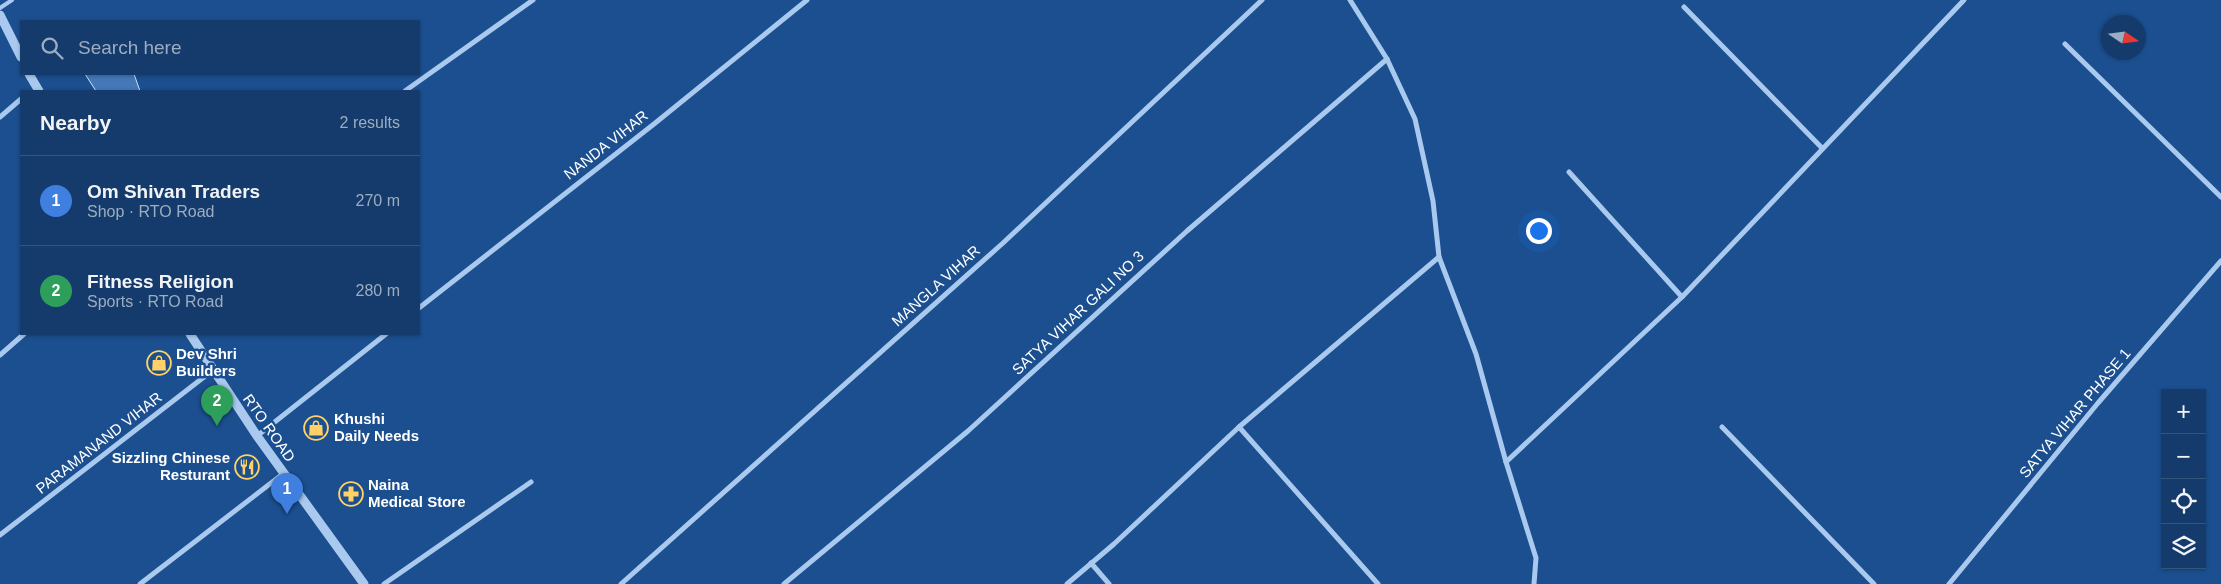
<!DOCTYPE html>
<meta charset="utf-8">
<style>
:root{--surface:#143b6b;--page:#1d4271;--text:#f1f3f6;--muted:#9dadc1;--line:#33557e;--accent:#ffd166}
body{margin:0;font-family:Arial,sans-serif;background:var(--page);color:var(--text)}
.controls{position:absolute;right:15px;bottom:15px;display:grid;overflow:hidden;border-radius:0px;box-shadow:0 1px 4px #0004}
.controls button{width:45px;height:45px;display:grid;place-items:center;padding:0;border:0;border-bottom:1px solid var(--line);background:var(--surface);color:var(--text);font:25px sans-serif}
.compass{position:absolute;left:2101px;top:15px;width:45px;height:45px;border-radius:50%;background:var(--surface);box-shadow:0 1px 4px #0004;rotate:103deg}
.you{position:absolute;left:1538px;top:230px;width:18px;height:18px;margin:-12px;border:4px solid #fff;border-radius:50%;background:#1a73e8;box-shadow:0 0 0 8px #1a73e833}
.badge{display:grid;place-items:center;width:32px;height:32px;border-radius:50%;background:var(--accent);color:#fff;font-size:16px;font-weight:700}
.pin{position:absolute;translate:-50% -41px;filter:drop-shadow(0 1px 2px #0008)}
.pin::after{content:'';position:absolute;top:26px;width:18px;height:15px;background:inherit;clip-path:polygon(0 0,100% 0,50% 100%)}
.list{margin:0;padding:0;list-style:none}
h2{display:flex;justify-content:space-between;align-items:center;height:65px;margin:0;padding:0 20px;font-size:21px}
h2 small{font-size:16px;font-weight:400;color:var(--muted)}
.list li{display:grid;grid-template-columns:32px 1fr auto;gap:15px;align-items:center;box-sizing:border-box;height:90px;padding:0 20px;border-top:1px solid var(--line)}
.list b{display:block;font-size:19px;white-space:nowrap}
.list p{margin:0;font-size:16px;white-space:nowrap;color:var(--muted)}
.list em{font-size:16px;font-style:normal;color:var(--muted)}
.icon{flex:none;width:28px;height:28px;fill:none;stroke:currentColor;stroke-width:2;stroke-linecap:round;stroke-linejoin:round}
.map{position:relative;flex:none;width:2221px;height:584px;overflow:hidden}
.search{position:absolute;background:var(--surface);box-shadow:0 1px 4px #0004;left:20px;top:20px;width:400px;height:55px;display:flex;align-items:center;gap:12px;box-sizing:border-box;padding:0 18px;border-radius:0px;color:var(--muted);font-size:19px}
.panel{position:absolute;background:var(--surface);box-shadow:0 1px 4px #0004;left:20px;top:90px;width:400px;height:245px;border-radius:0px}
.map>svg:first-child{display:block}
.building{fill:#4478b7;stroke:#cfe3fa}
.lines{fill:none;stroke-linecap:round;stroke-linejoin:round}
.service{stroke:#a9c9ee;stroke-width:4}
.minor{stroke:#a9c9ee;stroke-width:5}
.tertiary{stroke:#a9c9ee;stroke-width:9}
.labels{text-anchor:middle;stroke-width:5;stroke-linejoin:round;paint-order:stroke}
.street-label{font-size:15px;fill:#fff;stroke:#1b4f8f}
.poi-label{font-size:15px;font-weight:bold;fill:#fff;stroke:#1b4f8f;text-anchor:start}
</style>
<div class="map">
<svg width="2221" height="584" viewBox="0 0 2221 584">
<rect width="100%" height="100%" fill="#1b4f8f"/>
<polygon class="building" points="85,74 134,74 140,91 96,91"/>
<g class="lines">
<polyline class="service" points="0,8 12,0"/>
<g class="minor">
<polyline points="1350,0 1387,59 1415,119 1433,201 1439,257 1476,354 1506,462 1536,558 1534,584"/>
<polyline points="1684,7 1822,148"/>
<polyline points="2065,44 2221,197"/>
<polyline points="405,91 533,0"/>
<polyline points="0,117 21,99"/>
<polyline points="1569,172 1682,297"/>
<polyline points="419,308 654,124 807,0"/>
<polyline points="0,355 24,334"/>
<polyline points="1239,427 1378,584"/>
<polyline points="1722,427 1874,584"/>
<polyline points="257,436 386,334"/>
<polyline points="1506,462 1682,297 1964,0"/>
<polyline points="0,535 213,370"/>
<polyline points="1091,563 1109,584"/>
<polyline points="140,584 284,473"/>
<polyline points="384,584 531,482"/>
<polyline points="621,584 1003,243 1262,0"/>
<polyline points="784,584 968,431 1187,231 1387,59"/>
<polyline points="1067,584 1114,544 1239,427 1439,257"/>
<polyline points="1949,584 2098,403 2221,261"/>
</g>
<g class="tertiary">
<polyline points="0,15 21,57"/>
<polyline points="29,74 39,91"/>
<polyline points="190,334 257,436 364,584"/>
</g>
</g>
<defs>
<g id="shop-ring" transform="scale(1.25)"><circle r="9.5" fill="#1b4f8f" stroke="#ffd166" stroke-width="1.5"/><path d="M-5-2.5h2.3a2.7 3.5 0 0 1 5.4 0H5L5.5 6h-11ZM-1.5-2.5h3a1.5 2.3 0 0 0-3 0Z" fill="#ffd166"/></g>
<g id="restaurant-ring" transform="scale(1.25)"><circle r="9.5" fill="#1b4f8f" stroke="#ffd166" stroke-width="1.5"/><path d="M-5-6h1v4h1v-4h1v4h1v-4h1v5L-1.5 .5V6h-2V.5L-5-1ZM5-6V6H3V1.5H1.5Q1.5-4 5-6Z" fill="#ffd166"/></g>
<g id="pharmacy-ring" transform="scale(1.25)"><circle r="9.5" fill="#1b4f8f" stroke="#ffd166" stroke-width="1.5"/><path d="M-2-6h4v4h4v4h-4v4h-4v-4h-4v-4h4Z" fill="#ffd166"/></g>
</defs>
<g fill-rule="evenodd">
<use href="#shop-ring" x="159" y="363"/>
<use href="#shop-ring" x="316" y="428"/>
<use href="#restaurant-ring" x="247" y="467"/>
<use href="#pharmacy-ring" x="351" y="494"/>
</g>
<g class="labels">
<g class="street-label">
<text transform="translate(606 145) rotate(-38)" y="5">NANDA VIHAR</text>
<text transform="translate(936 286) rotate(-42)" y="5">MANGLA VIHAR</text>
<text transform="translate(1078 313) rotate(-43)" y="5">SATYA VIHAR GALI NO 3</text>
<text transform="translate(2075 413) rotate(-50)" y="5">SATYA VIHAR PHASE 1</text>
<text transform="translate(269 428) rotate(55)" y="5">RTO ROAD</text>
<text transform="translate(99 443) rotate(-38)" y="5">PARAMANAND VIHAR</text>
</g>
<g class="poi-label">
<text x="176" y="359">Dev Shri<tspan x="176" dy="17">Builders</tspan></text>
<text x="334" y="424">Khushi<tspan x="334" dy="17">Daily Needs</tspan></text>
<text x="230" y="463" text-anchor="end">Sizzling Chinese<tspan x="230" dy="17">Resturant</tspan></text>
<text x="368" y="490">Naina<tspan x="368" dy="17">Medical Store</tspan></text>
</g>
</g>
</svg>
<div class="controls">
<button>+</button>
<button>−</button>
<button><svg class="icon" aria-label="locate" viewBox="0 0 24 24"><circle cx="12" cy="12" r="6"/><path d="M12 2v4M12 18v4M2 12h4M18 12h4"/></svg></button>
<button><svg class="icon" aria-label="layers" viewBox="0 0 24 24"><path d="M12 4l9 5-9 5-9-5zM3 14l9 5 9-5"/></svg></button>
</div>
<svg class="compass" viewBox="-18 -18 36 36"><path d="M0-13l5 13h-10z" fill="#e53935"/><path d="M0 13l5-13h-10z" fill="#9dadc1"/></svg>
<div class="you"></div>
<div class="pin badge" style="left:287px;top:514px;background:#3f7fe0">1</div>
<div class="pin badge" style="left:217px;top:426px;background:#2e9e5b">2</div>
<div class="search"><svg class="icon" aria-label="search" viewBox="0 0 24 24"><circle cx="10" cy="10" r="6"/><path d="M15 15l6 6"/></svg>Search here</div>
<section class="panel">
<h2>Nearby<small>2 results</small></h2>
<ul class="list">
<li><span class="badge" style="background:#3f7fe0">1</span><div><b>Om Shivan Traders</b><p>Shop · RTO Road</p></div><em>270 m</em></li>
<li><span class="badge" style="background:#2e9e5b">2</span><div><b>Fitness Religion</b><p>Sports · RTO Road</p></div><em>280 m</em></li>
</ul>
</section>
</div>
